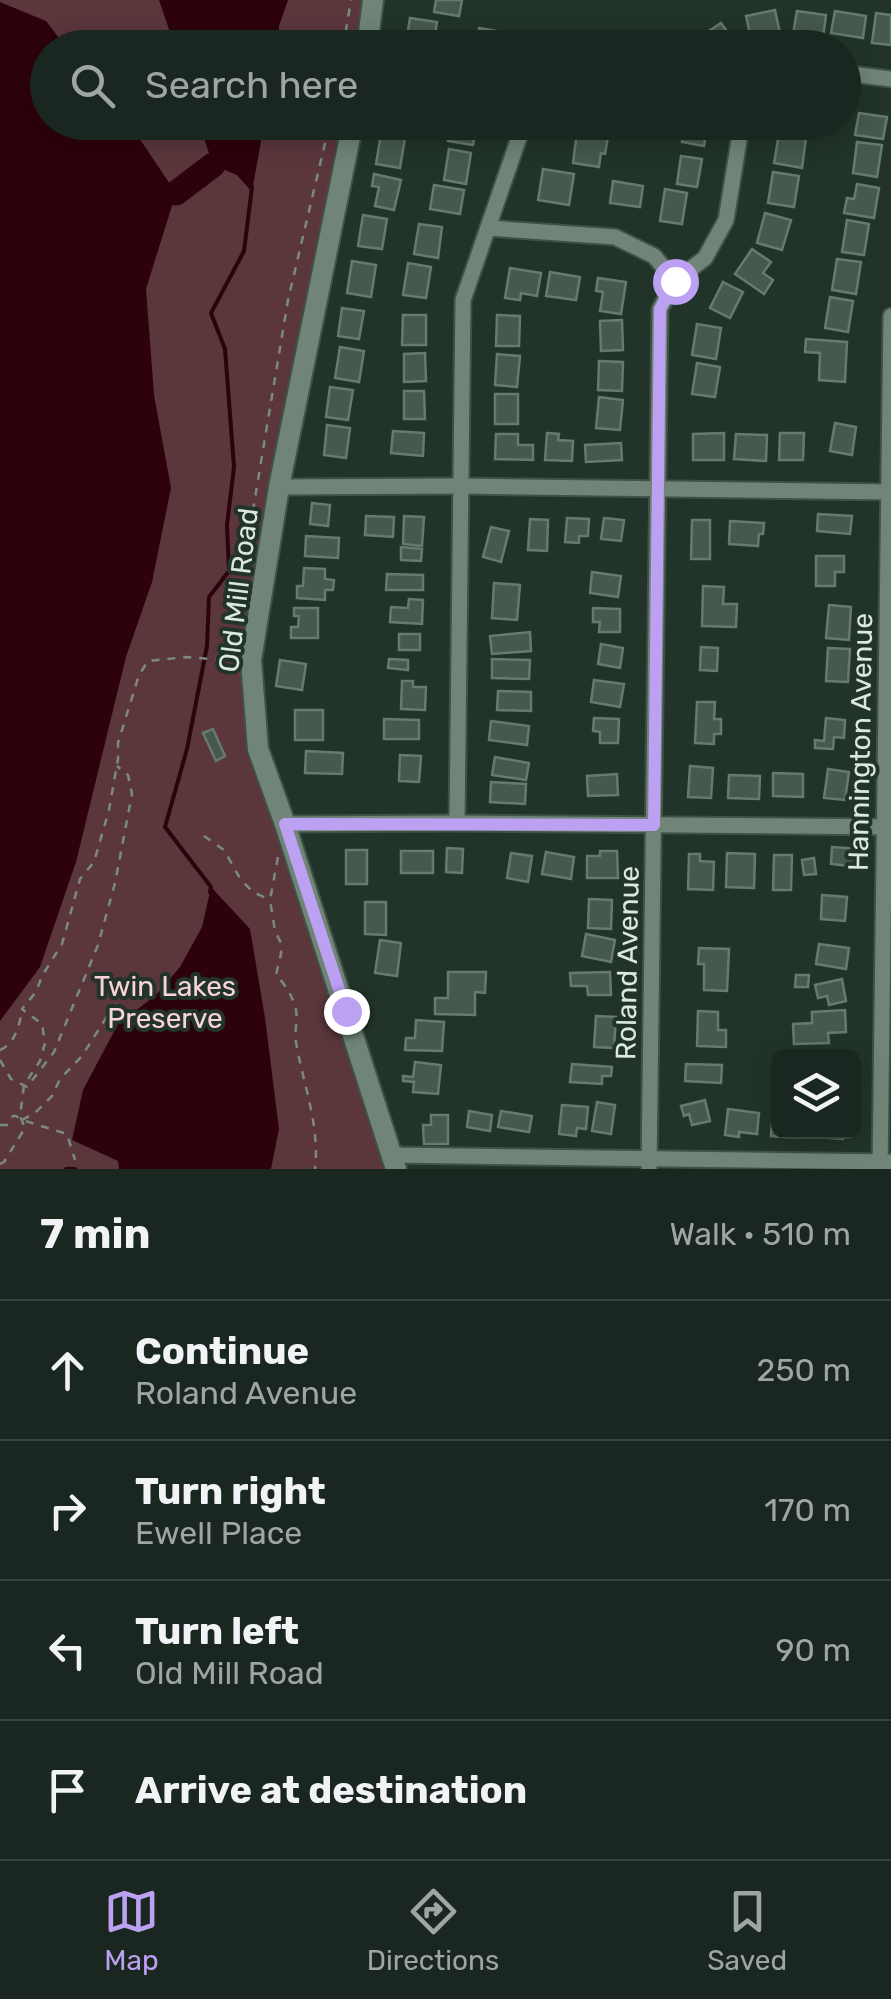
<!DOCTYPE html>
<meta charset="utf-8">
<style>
:root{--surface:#1a2720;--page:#27332d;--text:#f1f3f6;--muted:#9fa5a5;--line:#38443e;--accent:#bca0f2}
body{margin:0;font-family:Rubik,sans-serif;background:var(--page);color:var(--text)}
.controls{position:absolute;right:30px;bottom:30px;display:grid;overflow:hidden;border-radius:15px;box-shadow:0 5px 25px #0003}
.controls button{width:90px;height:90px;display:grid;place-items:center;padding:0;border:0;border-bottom:2px solid var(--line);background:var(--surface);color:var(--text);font:50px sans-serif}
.stop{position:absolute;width:30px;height:30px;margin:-22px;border:8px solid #bca0f2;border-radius:50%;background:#fff}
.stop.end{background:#bca0f2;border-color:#fff;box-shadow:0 2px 10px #0008}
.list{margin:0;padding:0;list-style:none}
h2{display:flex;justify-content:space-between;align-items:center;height:130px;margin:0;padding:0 40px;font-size:42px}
h2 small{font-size:32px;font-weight:400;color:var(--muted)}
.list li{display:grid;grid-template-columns:65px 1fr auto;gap:30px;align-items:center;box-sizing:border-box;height:140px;padding:0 40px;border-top:2px solid var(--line)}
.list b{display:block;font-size:38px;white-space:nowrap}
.list p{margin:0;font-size:32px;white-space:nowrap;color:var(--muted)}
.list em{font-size:32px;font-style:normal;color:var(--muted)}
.icon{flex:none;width:55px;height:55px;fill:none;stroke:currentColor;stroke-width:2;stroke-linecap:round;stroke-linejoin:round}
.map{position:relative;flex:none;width:891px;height:1169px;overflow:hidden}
.search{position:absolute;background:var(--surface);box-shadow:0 5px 25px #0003;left:30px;right:30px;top:30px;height:110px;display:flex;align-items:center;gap:25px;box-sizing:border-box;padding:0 35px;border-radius:55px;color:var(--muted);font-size:38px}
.sheet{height:690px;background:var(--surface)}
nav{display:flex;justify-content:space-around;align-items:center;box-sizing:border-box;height:140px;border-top:2px solid var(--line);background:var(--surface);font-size:28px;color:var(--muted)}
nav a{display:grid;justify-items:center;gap:5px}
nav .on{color:var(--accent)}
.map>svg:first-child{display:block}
.green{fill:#5b373c}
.water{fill:#2d020c}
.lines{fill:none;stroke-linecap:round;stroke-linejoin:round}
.stream{stroke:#2d020c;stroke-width:4}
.river{stroke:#2d020c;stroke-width:25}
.building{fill:#46594e;stroke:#667a6e;stroke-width:2.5}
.minor-casing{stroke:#405147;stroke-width:19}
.tertiary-casing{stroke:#405147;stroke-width:24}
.path{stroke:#7b8a81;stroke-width:2.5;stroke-dasharray:8 8;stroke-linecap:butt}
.minor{stroke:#708578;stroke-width:15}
.tertiary{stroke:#708578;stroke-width:20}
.route{stroke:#bca0f2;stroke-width:12}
.labels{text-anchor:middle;stroke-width:8;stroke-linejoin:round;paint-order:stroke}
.street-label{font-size:28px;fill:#dbe7df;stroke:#22342a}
.park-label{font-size:28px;fill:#f8d4d7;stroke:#22342a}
</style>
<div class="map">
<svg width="891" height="1169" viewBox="0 0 891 1169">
<rect width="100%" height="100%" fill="#22342a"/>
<polygon class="green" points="0,0 365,0 359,47 48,48 48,122 345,123 245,667 389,1169 0,1169"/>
<g class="water">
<polygon points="159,0 288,0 279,26 279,47 175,47"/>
<polygon points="0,2 46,21 66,47 48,48 48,122 129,123 176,193 146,289 154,395 171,488 152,582 126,657 76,862 40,967 0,1021"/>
<polygon points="199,123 269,123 261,141 252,192 237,175 213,165"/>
<polygon points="211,887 250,929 265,1018 279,1129 271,1169 119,1169 118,1161 72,1140 83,1090 118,1024 156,995 180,967 202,927"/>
</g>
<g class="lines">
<g class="stream">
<polyline points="172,196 216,162"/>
<polyline points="210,892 211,887 165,827 187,749 207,646 209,597 229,571 227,525 234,467 225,349 211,313 244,251 252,187"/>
<polyline points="66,1169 75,1169"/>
</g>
<polyline class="river" points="176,193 213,165"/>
</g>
<g class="building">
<polygon points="436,0 462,0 459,16 434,12"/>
<polygon points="775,10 780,33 751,39 746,16"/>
<polygon points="797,11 826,15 823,38 793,34"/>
<polygon points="835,11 866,16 863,38 831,33"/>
<polygon points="876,13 891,15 891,45 872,43"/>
<polygon points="410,18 437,22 433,48 405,48"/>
<polygon points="721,23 739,48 708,48 717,41 709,31"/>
<polygon points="479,28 503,32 500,48 476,48"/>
<polygon points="859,113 887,117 883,139 855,135"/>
<polygon points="385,122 409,122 408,129 385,125"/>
<polygon points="450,122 477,122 473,145 448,141"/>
<polygon points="579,122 609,122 608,128 579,125"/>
<polygon points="685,122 708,122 704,146 682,142"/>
<polygon points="784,122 820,122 819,131 783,125"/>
<polygon points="577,132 608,137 605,154 601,153 599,167 573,163"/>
<polygon points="381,134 405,138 400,168 376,164"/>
<polygon points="779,134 806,138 802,168 774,163"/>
<polygon points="857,142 882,145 877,177 853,173"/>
<polygon points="449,149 471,153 466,184 444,180"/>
<polygon points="681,156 702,159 697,187 677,184"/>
<polygon points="543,169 574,174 569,205 538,200"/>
<polygon points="773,172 799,176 794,207 768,203"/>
<polygon points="374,174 401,180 394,210 375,206 379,187 372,186"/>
<polygon points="613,181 643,186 640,207 610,203"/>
<polygon points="857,184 879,188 874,218 844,213 847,198 854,199"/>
<polygon points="434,185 464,190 460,214 430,209"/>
<polygon points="665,189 687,193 682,224 660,221"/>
<polygon points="765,213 791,220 782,250 757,243"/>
<polygon points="363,215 387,219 382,249 358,246"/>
<polygon points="847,220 869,224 864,255 842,252"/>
<polygon points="419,224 442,227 438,258 414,254"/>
<polygon points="752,249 771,262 763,273 773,280 764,294 735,274"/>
<polygon points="837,259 861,262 856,294 832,290"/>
<polygon points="352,261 376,265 371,297 347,293"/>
<polygon points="408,263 431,267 426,298 403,295"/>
<polygon points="510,268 541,273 537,296 521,293 520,300 505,298"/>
<polygon points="550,272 580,277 576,300 546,296"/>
<polygon points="598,278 626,282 621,314 600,311 603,292 596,291"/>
<polygon points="723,282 743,292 730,318 710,308"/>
<polygon points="830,297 853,301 848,332 825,328"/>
<polygon points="342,308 364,311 359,339 338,336"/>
<polygon points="403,315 426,315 426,345 402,345"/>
<polygon points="497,315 520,316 519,346 496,346"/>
<polygon points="622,320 623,350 601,351 600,321"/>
<polygon points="697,324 721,328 716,359 692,355"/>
<polygon points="806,339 847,342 845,382 819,380 820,353 805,352"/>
<polygon points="340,347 364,351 359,382 335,378"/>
<polygon points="425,353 426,381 404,382 404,354"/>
<polygon points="497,354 520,356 517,387 495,385"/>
<polygon points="599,361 623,362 622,391 598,390"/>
<polygon points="697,363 720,367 715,397 692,394"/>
<polygon points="330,387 353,390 348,420 326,417"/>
<polygon points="404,391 424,391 425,419 404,419"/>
<rect x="495" y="394" width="23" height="30"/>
<polygon points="599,397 623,400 620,430 596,428"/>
<polygon points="835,423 856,427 852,455 830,451"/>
<polygon points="327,425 350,428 346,458 324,455"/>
<polygon points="393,431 424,433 423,456 391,453"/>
<polygon points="547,433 559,434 558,440 573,441 572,461 545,460"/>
<polygon points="724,433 724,460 693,460 693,434"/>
<polygon points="780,433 804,433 803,460 779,460"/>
<polygon points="496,434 518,434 518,445 533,445 533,460 495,459"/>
<polygon points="736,434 767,435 766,461 734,459"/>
<polygon points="621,443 622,460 586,462 585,445"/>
<polygon points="312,503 330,505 328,526 310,524"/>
<polygon points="818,514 852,516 850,534 817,531"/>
<polygon points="366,516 394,517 393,537 365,535"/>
<polygon points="404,516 424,517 422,546 403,544"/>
<polygon points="567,518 589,519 588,536 579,536 579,543 565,542"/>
<polygon points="604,518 624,520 621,541 601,539"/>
<polygon points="530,519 548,520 547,551 528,550"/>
<polygon points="692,520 710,520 710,559 691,559"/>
<polygon points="730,521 764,523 763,534 759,534 758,546 729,544"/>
<polygon points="491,527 509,531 501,562 483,557"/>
<polygon points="306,536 339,538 338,558 305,556"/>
<polygon points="401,547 422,549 421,561 401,560"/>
<polygon points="816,556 844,556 844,572 835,572 835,586 816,586"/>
<polygon points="304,568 325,569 325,579 334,580 333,590 325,590 325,600 297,598 297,586 303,586"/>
<polygon points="592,572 621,576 618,597 590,593"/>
<polygon points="387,574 423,575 423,590 386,590"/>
<polygon points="494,583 520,585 517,620 492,618"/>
<polygon points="703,586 724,587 723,604 737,604 736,627 702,626"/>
<polygon points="409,599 423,600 422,624 390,622 391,607 408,608"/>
<polygon points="829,605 851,607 849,640 826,638"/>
<polygon points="294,608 318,608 318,638 291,638 291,627 298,627 299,616 294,616"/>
<polygon points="593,608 620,609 620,632 599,632 600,622 593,622"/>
<polygon points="530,632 531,651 492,654 490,636"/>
<rect x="399" y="634" width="21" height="16"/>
<polygon points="601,644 623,648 620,668 598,664"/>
<polygon points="701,647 718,648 717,671 700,670"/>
<polygon points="828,648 850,649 848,682 826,681"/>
<polygon points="389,659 408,660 408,670 388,668"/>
<polygon points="492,659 530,660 529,679 492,678"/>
<polygon points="280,660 306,664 302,690 276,686"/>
<polygon points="594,680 624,684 620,707 591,702"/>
<polygon points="402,681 413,681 413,687 426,687 425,710 401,709"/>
<polygon points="498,691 531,692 531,711 497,710"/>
<polygon points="697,702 715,702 714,719 721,719 721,734 714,734 714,744 695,743"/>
<rect x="295" y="710" width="28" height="30"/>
<polygon points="594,718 619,719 618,743 600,743 600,732 593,731"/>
<polygon points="826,718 845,720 844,738 834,737 833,749 815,748 815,740 824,741"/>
<polygon points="384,719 419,720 419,739 384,739"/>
<polygon points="491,721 529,726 527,745 489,740"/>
<polygon points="213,729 225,756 216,761 203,733"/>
<polygon points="306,751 343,753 342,774 305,773"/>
<polygon points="400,755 421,756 419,782 399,781"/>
<polygon points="495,757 529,763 526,780 492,775"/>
<polygon points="690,766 713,768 711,798 688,797"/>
<polygon points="828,769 849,772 845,800 824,798"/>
<polygon points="773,773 803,774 803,797 773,796"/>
<polygon points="617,774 618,795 588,796 587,776"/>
<polygon points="729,775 760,776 759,799 728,798"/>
<polygon points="491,782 526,784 525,804 490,802"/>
<polygon points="832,847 859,849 858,867 831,864"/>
<polygon points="447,848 463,849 462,873 446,872"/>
<rect x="346" y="850" width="21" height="34"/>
<rect x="401" y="851" width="32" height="22"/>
<polygon points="600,851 617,851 618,878 587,878 587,856 600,856"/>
<polygon points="546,852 574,857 571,879 542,874"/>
<polygon points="511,853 532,856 528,882 507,878"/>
<polygon points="727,853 755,854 754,888 726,887"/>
<polygon points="689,854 700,854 700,861 714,862 713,890 688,889"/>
<polygon points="774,855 792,855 791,890 773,890"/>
<polygon points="814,858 816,874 804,875 802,860"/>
<polygon points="822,895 847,897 845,921 821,919"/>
<polygon points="589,899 612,900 611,929 588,928"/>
<polygon points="365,902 386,902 386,935 365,934"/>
<polygon points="586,934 615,940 611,962 582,956"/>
<polygon points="380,940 401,943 397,976 375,973"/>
<polygon points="819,944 849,948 846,969 816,964"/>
<polygon points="699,948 729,949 727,991 704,990 704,964 698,964"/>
<polygon points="448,972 486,972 485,993 475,992 475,1015 435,1014 435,998 448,998"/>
<polygon points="610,972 611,995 588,995 587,986 571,986 570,973"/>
<polygon points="796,975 809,975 808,987 795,987"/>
<polygon points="842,979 846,1001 829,1005 827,996 818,998 815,985"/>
<polygon points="845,1010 846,1032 828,1033 829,1043 794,1044 793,1024 812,1023 812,1012"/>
<polygon points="698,1011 718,1012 718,1030 726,1030 726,1047 697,1046"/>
<polygon points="596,1016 616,1017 614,1048 594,1047"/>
<polygon points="416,1020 444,1022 442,1051 405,1050 406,1038 415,1038"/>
<polygon points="415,1062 441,1065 438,1094 413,1092 414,1082 403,1081 403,1076 413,1077"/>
<polygon points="572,1064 612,1067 611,1076 602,1076 602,1084 570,1082"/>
<polygon points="686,1064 722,1065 721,1083 685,1081"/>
<polygon points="705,1100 710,1121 692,1125 689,1114 684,1116 681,1106"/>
<polygon points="597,1102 615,1105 611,1134 592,1131"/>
<polygon points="562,1105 588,1107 586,1129 577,1128 576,1136 559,1134"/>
<polygon points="728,1109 759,1113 757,1134 739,1132 739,1137 725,1135"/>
<polygon points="469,1111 492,1115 490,1131 467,1127"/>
<polygon points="501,1111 532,1116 529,1132 498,1127"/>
<polygon points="773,1111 778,1111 778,1132 797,1132 796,1138 771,1136"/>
<polygon points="431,1115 448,1115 448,1144 424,1144 423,1125 431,1125"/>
<polygon points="816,1132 843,1132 843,1139 816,1137"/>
</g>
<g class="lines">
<g class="minor-casing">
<g id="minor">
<polyline points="844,73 891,79"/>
<polyline points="488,228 615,237 654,256 675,281"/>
<polyline points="279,487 461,486 891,492"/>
<polyline points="457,823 463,300 524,123"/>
<polyline points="285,824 457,823 891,827"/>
<polyline points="392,1155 891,1162"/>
<polyline points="649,1169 660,309 675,281 705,258 726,220 742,122"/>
<polyline points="880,1169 891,316"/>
</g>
</g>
<g class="tertiary-casing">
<g id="tertiary">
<polyline points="367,48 373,0"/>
<polyline points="353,122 279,487 251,660 258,749 285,824 396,1169"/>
</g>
</g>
<g class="path">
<polyline points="343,48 351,0"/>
<polyline points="233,654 254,504 288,300 330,122"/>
<polyline points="204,836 224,850 241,880 253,892 268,899"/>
<path d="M278 857 270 900 275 931 281 943V954L276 975C286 985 293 997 296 1010 298 1021 294 1031 296 1042 303 1084 320 1125 315 1169"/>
<path d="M0 1050C15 1044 19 1026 22 1011"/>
<polyline points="0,1060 11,1079 27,1087 54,1052 98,945 115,883 132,794 128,775 117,766"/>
<polyline points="22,1120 35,1113 52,1096 60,1079 82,1056 113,1007 136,987"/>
<polyline points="0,1125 7,1125 13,1116 16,1116 22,1120 67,1134 75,1160"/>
<polyline points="0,1164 4,1162 25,1128 20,1116 24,1085 40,1061 45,1043 42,1024 22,1009 36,992 42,976 62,944 80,879 94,862 109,810 118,759 118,743 139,675 148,661 186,657 235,661"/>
</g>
<use href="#minor" class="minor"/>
<use href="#tertiary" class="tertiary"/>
</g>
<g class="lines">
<polyline class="route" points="346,1011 285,824 654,825 660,309 675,281"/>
</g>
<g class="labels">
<g class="street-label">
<text transform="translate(238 590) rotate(-83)" y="10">Old Mill Road</text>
<text transform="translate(860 742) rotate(-89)" y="10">Hannington Avenue</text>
<text transform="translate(627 963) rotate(-89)" y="10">Roland Avenue</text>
</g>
<g class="park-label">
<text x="165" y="996">Twin Lakes<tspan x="165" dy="32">Preserve</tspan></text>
</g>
</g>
</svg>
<div class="controls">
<button><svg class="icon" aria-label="layers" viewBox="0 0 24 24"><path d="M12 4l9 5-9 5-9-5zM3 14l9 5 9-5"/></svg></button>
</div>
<div class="stop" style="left:675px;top:281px"></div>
<div class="stop end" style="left:346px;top:1011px"></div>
<div class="search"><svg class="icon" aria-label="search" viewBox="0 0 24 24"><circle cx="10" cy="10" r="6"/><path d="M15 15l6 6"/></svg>Search here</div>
</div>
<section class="sheet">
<h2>7 min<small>Walk · 510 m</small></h2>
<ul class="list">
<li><svg class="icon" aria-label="ahead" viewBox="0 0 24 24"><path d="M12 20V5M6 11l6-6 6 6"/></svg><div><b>Continue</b><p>Roland Avenue</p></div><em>250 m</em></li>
<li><svg class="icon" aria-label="right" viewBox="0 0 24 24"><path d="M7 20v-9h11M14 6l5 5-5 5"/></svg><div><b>Turn right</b><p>Ewell Place</p></div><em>170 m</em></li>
<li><svg class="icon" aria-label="left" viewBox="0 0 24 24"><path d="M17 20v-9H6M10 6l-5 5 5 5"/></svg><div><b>Turn left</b><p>Old Mill Road</p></div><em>90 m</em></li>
<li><svg class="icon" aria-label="arrive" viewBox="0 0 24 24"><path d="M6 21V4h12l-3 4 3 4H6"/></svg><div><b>Arrive at destination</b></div></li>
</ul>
</section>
<nav>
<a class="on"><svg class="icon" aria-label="map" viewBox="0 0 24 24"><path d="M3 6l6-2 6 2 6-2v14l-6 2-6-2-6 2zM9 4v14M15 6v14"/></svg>Map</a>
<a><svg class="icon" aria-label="directions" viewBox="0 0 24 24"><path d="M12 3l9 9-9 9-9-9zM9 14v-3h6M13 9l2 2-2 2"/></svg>Directions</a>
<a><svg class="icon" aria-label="saved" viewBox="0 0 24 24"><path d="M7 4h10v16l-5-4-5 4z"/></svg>Saved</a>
</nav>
